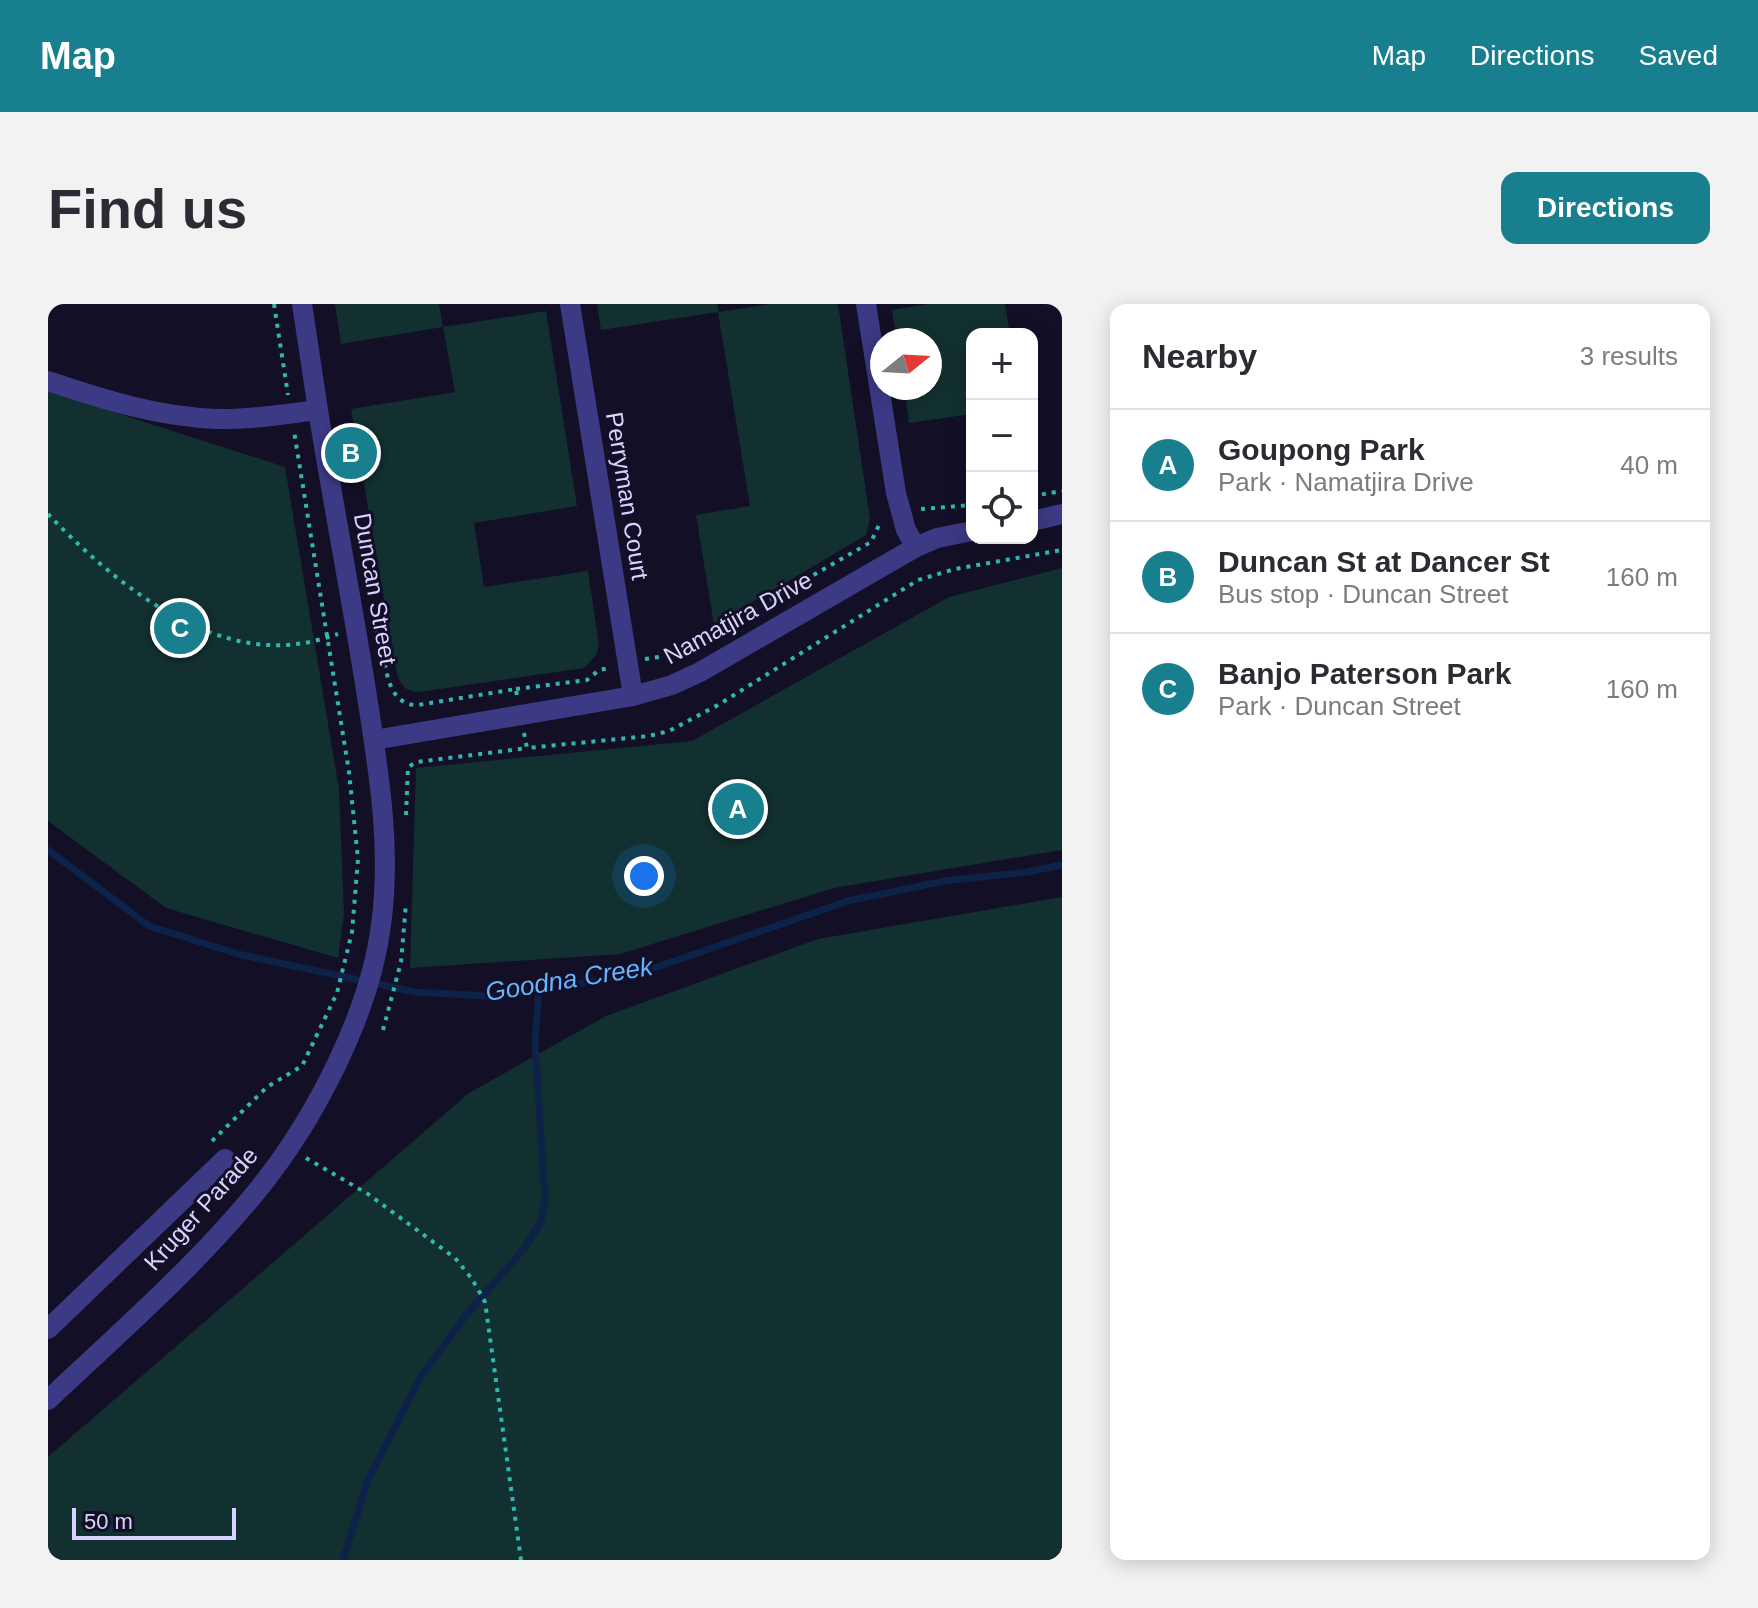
<!DOCTYPE html>
<meta charset="utf-8">
<style>
:root{--surface:#fff;--page:#f2f2f3;--text:#2b2b33;--muted:#7c7c81;--line:#e1e1e2;--accent:#187f8f}
body{margin:0;font-family:Arial,sans-serif;background:var(--page);color:var(--text)}
.controls{position:absolute;right:24px;top:24px;display:grid;overflow:hidden;border-radius:16px;box-shadow:0 4px 20px #0003}
.controls button{width:72px;height:72px;display:grid;place-items:center;padding:0;border:0;border-bottom:2px solid var(--line);background:var(--surface);color:var(--text);font:40px sans-serif}
.compass{position:absolute;left:822px;top:24px;width:72px;height:72px;border-radius:50%;background:var(--surface);box-shadow:0 4px 20px #0003;rotate:72deg}
.scale{position:absolute;left:24px;bottom:20px;width:164px;box-sizing:border-box;padding-left:8px;border:4px solid #d9d4ff;border-top:0;font-size:22px;line-height:28px;white-space:nowrap;color:#d9d4ff;-webkit-text-stroke:6px #130f26;paint-order:stroke}
.you{position:absolute;left:596px;top:572px;width:28px;height:28px;margin:-20px;border:6px solid #fff;border-radius:50%;background:#1a73e8;box-shadow:0 0 0 12px #1a73e833}
.badge{display:grid;place-items:center;width:52px;height:52px;border-radius:50%;background:var(--accent);color:#fff;font-size:26px;font-weight:700}
.pin{position:absolute;translate:-50% -50%;border:4px solid #fff;box-shadow:0 2px 8px #0006}
.list{margin:0;padding:0;list-style:none}
h2{display:flex;justify-content:space-between;align-items:center;height:104px;margin:0;padding:0 32px;font-size:34px}
h2 small{font-size:26px;font-weight:400;color:var(--muted)}
.list li{display:grid;grid-template-columns:52px 1fr auto;gap:24px;align-items:center;box-sizing:border-box;height:112px;padding:0 32px;border-top:2px solid var(--line)}
.list b{display:block;font-size:30px;white-space:nowrap}
.list p{margin:0;font-size:26px;white-space:nowrap;color:var(--muted)}
.list em{font-size:26px;font-style:normal;color:var(--muted)}
.icon{flex:none;width:44px;height:44px;fill:none;stroke:currentColor;stroke-width:2;stroke-linecap:round;stroke-linejoin:round}
.map{position:relative;flex:none;width:1014px;height:1256px;overflow:hidden;border-radius:16px}
header{display:flex;align-items:center;gap:48px;box-sizing:border-box;height:112px;padding:0 40px;background:var(--accent);color:#fff}
header strong{font-size:38px}
nav{display:flex;gap:44px;margin-inline-start:auto;font-size:28px}
.intro{display:flex;align-items:center;justify-content:space-between;box-sizing:border-box;height:192px;padding:0 48px}
h1{margin:0;font-size:56px}
.button{padding:20px 36px;border-radius:16px;background:var(--accent);color:#fff;font-size:28px;font-weight:700}
main{display:flex;gap:48px;padding:0 48px}
aside{flex:1;background:var(--surface);border-radius:16px;box-shadow:0 4px 20px #0003}
.map>svg:first-child{display:block}
.green{fill:#12302f}
.lines{fill:none;stroke-linecap:round;stroke-linejoin:round}
.stream{stroke:#0c2248;stroke-width:7}
.path{stroke:#2fb8b0;stroke-width:4;stroke-dasharray:4 6;stroke-linecap:butt}
.minor{stroke:#3d3a85;stroke-width:20}
.tertiary{stroke:#3d3a85;stroke-width:20}
.labels{text-anchor:middle;stroke-width:6;stroke-linejoin:round;paint-order:stroke}
.street-label{font-size:24px;fill:#d9d4ff;stroke:#130f26}
.water-label{font-size:26px;font-style:italic;fill:#62b6ff;stroke:#130f26}
</style>
<header>
<strong>Map</strong>
<nav><a>Map</a><a>Directions</a><a>Saved</a></nav>
</header>
<div class="intro"><h1>Find us</h1><a class="button">Directions</a></div>
<main>
<div class="map">
<svg width="1014" height="1256" viewBox="0 0 1014 1256">
<rect width="100%" height="100%" fill="#130f26"/>
<g class="green">
<path d="M287 0H391L395 23 498 7 529 202 426 219 436 283 540 267 551 341 548 351 536 364 371 388C357 387 354 382 349 370L303 105 407 88 395 23 293 40Z"/>
<polygon points="549,0 669,0 671,8 722,0 790,0 822,215 818,231 666,321 648,211 702,202 670,8 553,26"/>
<polygon points="880,0 957,0 962,30 924,30 924,110 861,119 856,84 882,84 882,36 848,36 844,6"/>
<polygon points="0,87 237,163 291,485 296,610 290,654 118,604 0,517"/>
<polygon points="1014,264 1014,546 786,584 572,650 362,664 368,464 644,437 901,293"/>
<polygon points="1014,593 1014,1256 0,1256 0,1153 421,789 558,712 770,635"/>
</g>
<g class="lines">
<g class="stream">
<polyline points="0,546 101,622 190,650 367,688 440,692 535,679 606,664 800,597 896,577 980,568 1014,561"/>
<polyline points="295,1256 320,1176 372,1074 418,1011 475,946 493,918 497,896 487,738 491,685"/>
</g>
<g class="path">
<polyline points="226,0 240,91"/>
<polyline points="984,192 1014,187"/>
<polyline points="873,205 924,201"/>
<path d="M0 210C61 274 154 352 248 340 262 339 277 334 290 330"/>
<path d="M327 327 333 326C337 352 335 402 370 401L468 385 469 393"/>
<polyline points="597,355 625,351 637,345 823,238 831,221 835,220"/>
<polyline points="468,385 539,376 551,366 561,364"/>
<polyline points="476,429 479,444 601,432 621,427 670,401 870,276 907,265 1014,246"/>
<polyline points="358,511 360,463 369,458 479,444"/>
<polyline points="335,726 353,658 358,600"/>
<polyline points="164,837 219,783 254,762 289,689 304,628 310,555 301,468 246,127"/>
<polyline points="258,854 320,890 407,954 424,975 437,998 473,1256"/>
</g>
<g class="minor">
<polyline points="254,0 270,106"/>
<polyline points="522,0 585,392"/>
<polyline points="818,0 848,189 858,226 868,243"/>
<polyline points="0,1025 177,855"/>
</g>
<g class="tertiary">
<path d="M0 77C56 96 111 113 170 115 203 116 237 110 270 106 285 199 303 292 318 386 330 464 344 542 333 621 322 710 266 817 209 887 147 963 71 1029 0 1096"/>
<polyline points="984,217 1014,210"/>
<polyline points="326,436 585,392 624,381 652,368 868,243 889,234 924,227"/>
</g>
</g>
<g class="labels">
<g class="street-label">
<text transform="translate(579 192) rotate(81)" y="8">Perryman Court</text>
<text transform="translate(327 285) rotate(80)" y="8">Duncan Street</text>
<text transform="translate(690 314) rotate(-29)" y="8">Namatjira Drive</text>
<text transform="translate(153 905) rotate(-48)" y="8">Kruger Parade</text>
</g>
<g class="water-label">
<text transform="translate(521 675) rotate(-9)" y="9">Goodna Creek</text>
</g>
</g>
</svg>
<div class="controls">
<button>+</button>
<button>−</button>
<button><svg class="icon" aria-label="locate" viewBox="0 0 24 24"><circle cx="12" cy="12" r="6"/><path d="M12 2v4M12 18v4M2 12h4M18 12h4"/></svg></button>
</div>
<svg class="compass" viewBox="-18 -18 36 36"><path d="M0-13l5 13h-10z" fill="#e53935"/><path d="M0 13l5-13h-10z" fill="#7c7c81"/></svg>
<div class="scale">50 m</div>
<div class="you"></div>
<div class="pin badge" style="left:690px;top:505px">A</div>
<div class="pin badge" style="left:303px;top:149px">B</div>
<div class="pin badge" style="left:132px;top:324px">C</div>
</div>
<aside>
<h2>Nearby<small>3 results</small></h2>
<ul class="list">
<li><span class="badge">A</span><div><b>Goupong Park</b><p>Park · Namatjira Drive</p></div><em>40 m</em></li>
<li><span class="badge">B</span><div><b>Duncan St at Dancer St</b><p>Bus stop · Duncan Street</p></div><em>160 m</em></li>
<li><span class="badge">C</span><div><b>Banjo Paterson Park</b><p>Park · Duncan Street</p></div><em>160 m</em></li>
</ul>
</aside>
</main>
